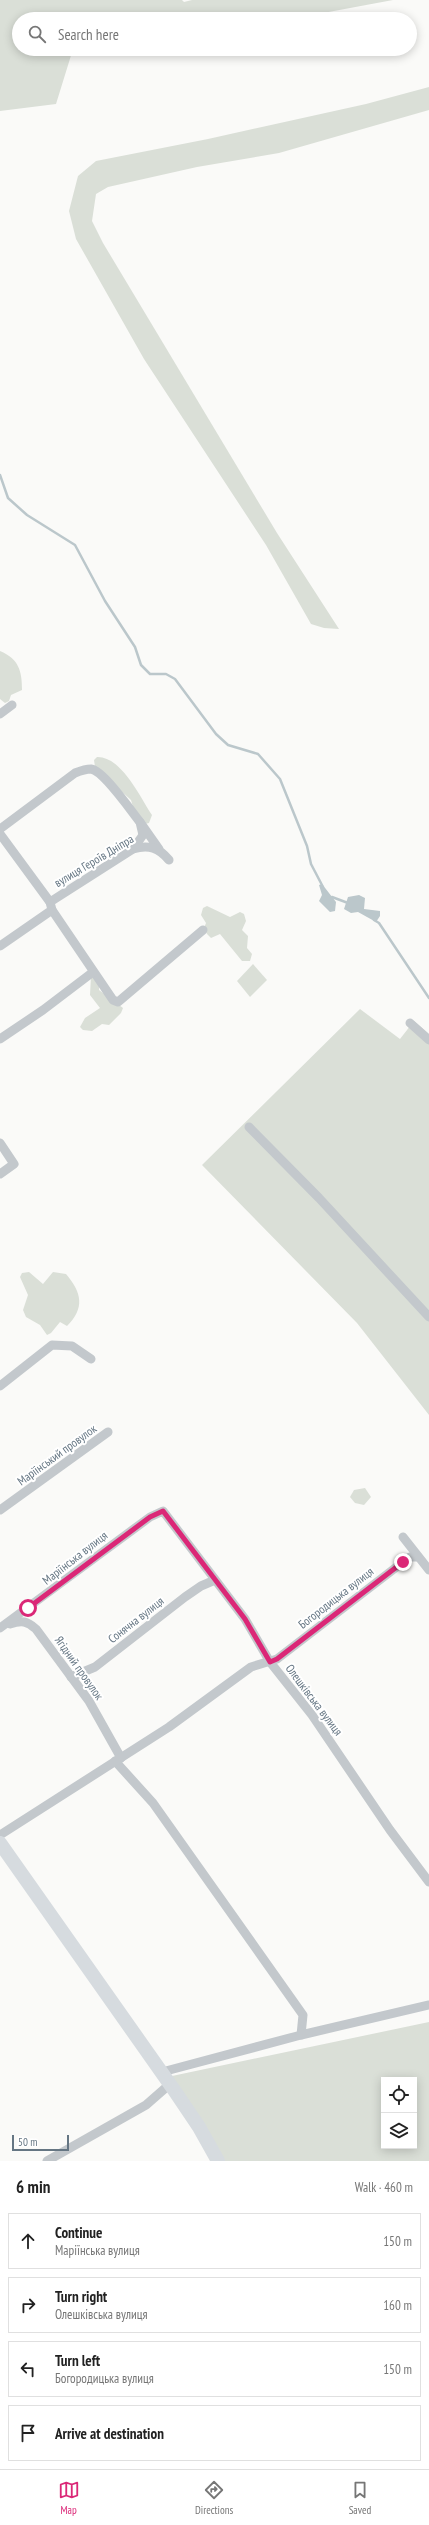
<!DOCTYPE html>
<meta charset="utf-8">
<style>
:root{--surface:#fff;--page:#f2f2f2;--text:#222;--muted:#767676;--line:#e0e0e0;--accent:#db2777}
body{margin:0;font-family:"PT Sans Narrow",sans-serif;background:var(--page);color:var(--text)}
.controls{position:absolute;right:12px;bottom:12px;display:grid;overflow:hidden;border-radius:0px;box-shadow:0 2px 10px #0003}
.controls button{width:36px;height:36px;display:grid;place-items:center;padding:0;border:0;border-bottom:1px solid var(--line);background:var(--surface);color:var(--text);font:20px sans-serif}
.scale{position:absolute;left:12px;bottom:10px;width:57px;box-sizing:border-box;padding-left:4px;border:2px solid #657683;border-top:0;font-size:11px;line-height:14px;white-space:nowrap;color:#657683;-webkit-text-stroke:3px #fff;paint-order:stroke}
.stop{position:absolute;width:12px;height:12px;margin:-9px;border:3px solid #db2777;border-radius:50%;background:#fff}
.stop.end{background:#db2777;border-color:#fff;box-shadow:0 1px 4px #0008}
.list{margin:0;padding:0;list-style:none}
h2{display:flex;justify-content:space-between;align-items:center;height:52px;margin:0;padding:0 16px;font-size:17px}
h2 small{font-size:13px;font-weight:400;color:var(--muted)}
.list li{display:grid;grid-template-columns:26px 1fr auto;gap:12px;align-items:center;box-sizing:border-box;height:56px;margin:0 8px 8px;padding:0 8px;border:1px solid var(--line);border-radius:0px}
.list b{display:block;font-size:15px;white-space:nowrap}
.list p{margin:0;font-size:13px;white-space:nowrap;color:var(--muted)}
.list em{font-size:13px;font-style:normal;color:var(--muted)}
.icon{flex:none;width:22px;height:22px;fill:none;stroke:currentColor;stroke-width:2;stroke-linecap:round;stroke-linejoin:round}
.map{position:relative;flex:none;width:429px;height:2161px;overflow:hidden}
.search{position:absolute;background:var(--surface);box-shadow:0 2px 10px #0003;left:12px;right:12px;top:12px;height:44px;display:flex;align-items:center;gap:10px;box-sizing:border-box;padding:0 14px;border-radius:22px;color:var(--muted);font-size:15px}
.sheet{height:308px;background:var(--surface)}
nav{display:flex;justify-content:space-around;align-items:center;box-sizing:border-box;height:56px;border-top:1px solid var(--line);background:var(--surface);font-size:11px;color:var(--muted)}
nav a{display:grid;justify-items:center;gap:2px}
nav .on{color:var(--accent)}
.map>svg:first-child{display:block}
.green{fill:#dadfd7;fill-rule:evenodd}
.water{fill:#bbc7cb}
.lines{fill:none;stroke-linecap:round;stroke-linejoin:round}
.stream{stroke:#bbc7cb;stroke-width:2.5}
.minor{stroke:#c3c8cc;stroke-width:9}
.primary{stroke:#d6dbdf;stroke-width:14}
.route{stroke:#db2777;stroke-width:5}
.labels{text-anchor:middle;stroke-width:4;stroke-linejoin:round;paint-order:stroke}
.street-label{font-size:12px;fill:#657683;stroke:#fff}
</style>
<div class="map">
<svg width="429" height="2161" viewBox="0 0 429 2161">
<rect width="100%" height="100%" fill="#fafaf8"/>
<g class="green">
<polygon points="0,0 182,0 184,2 192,0 393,0 291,19 19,19 19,49 73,49 56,104 0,111"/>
<polygon points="429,87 429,110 279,153 197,167 108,187 96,194 92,221 103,243 277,533 339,629 324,628 311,624 266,545 144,359 76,239 69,211 78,176 96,161 208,139 366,104"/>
<path d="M0 651C19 659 22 671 22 690L11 695 9 701 5 703 0 699Z"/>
<path d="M97 757C121 756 140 797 152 815L149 823 145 824 133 807 131 800 95 767 94 760Z"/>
<polygon points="207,906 230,917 240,912 244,914 246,921 242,930 248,936 247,948 252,954 250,961 242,961 220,934 211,938 207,934 204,928 206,923 201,915 203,908"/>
<polygon points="253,964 267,980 250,997 237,981"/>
<polygon points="91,976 99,983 99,990 123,1008 121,1013 109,1025 102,1024 92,1031 83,1030 80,1027 85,1018 100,1008 90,995"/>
<polygon points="360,1009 400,1039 414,1021 429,1034 429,1415 357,1323 202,1165"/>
<path d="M29 1272 43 1284 53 1272 66 1274C82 1293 85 1308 67 1326L60 1322 51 1333 47 1335 40 1325 26 1317 23 1310 28 1295 20 1277 22 1273Z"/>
<polygon points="365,1488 371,1497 364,1505 355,1503 350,1497 354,1490"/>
<path d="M429 2022V2161H221L172 2076ZM384 2080H414V2146H384Z"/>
</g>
<g class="water">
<polygon points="322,884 336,902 335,911 330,912 319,901 322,895 319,885"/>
<polygon points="359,895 365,898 364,909 380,911 380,916 376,922 358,912 351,913 344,909 348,897"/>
</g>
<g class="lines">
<g class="stream">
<polyline points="0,475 8,498 27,515 75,545 105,601 135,647 141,665 150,674 166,674 175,679 216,734 228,745 258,754 280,779 307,846 311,864 323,887"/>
<polyline points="332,897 348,903"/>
<polyline points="374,920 379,923 429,998"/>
</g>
<g class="minor">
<polyline points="0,714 12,705"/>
<path d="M0 829 75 773C80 771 85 769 91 769 104 771 131 811 140 822"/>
<polyline points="0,834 50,902"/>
<polyline points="133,849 143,835 140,822 159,849"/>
<polyline points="52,910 113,1000 118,1002 203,930"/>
<path d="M0 946 52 910 50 902 133 849C149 844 159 848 169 860"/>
<polyline points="410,1023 429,1040"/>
<polyline points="0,1039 43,1010 93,972"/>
<polyline points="249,1127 319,1198 429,1317"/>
<polyline points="0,1143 14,1164 0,1174"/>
<polyline points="0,1386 52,1345 72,1346 91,1359"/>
<polyline points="0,1510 108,1432"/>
<polyline points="403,1537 429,1570"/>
<path d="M10 1624C22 1620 27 1621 36 1629L89 1701 121 1758"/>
<polyline points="0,1628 150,1517 163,1511 245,1619 270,1662 312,1715 390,1830 429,1882"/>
<polyline points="71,1677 95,1667 185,1597 201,1586 215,1580"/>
<polyline points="115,1761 153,1803 303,2015 301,2035"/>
<polyline points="0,1835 169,1727 251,1667 277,1659 403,1562 410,1557 417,1557"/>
<polyline points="162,2072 301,2035 429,2005"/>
<polyline points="47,2161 146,2105 170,2084"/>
</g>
<polyline class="primary" points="0,1843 174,2090 199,2127 218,2161"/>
</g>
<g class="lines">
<polyline class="route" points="28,1608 150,1517 163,1511 245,1619 270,1662 277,1659 403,1562"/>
</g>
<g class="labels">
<g class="street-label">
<text transform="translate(94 861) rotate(-31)" y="4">вулиця Героїв Дніпра</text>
<text transform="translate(57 1455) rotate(-36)" y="4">Маріїнський провулок</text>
<text transform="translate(75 1558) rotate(-38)" y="4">Маріїнська вулиця</text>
<text transform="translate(336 1598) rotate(-38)" y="4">Богородицька вулиця</text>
<text transform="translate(136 1620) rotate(-38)" y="4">Сонячна вулиця</text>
<text transform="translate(79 1668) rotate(55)" y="4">Ягідний провулок</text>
<text transform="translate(314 1700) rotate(53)" y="4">Олешківська вулиця</text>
</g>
</g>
</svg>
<div class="controls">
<button><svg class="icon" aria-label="locate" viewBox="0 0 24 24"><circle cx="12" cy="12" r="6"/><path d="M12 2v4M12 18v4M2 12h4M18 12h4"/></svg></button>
<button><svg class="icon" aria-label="layers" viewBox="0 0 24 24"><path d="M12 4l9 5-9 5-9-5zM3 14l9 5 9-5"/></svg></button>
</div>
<div class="scale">50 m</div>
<div class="stop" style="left:28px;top:1608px"></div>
<div class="stop end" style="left:403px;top:1562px"></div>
<div class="search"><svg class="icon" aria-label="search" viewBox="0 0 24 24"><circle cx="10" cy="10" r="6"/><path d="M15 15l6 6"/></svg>Search here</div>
</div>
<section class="sheet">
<h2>6 min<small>Walk · 460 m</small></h2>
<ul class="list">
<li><svg class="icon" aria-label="ahead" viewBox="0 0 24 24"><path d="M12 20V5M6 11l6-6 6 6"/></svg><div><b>Continue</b><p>Маріїнська вулиця</p></div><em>150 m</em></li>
<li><svg class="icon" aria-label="right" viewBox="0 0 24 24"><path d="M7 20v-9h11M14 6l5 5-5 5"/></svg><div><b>Turn right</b><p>Олешківська вулиця</p></div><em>160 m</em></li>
<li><svg class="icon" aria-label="left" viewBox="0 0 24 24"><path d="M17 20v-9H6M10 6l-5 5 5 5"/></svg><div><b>Turn left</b><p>Богородицька вулиця</p></div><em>150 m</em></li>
<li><svg class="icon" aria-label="arrive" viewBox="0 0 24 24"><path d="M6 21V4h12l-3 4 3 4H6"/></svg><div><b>Arrive at destination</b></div></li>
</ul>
</section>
<nav>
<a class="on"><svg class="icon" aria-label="map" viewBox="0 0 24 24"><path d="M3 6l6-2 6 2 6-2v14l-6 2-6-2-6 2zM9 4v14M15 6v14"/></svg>Map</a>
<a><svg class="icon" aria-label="directions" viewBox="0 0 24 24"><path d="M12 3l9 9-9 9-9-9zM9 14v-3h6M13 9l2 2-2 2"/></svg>Directions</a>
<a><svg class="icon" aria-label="saved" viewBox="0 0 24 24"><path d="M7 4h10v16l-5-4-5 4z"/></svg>Saved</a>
</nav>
